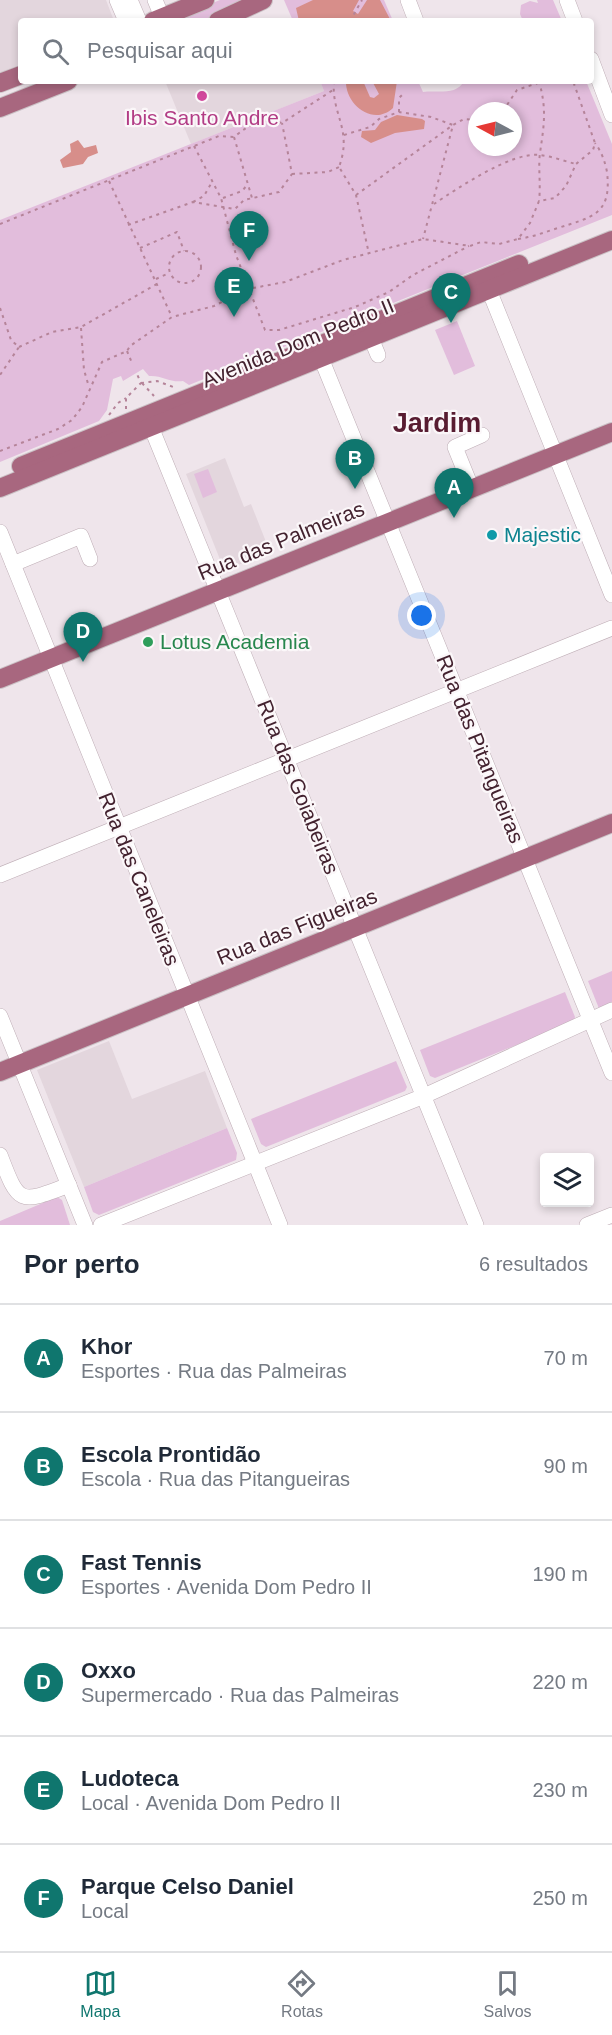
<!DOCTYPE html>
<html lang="pt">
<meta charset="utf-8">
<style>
:root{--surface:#fff;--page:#f6f6f7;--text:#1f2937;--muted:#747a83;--line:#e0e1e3;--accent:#0f766e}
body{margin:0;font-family:Helvetica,sans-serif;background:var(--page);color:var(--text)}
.controls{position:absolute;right:18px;bottom:18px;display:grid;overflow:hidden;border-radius:6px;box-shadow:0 3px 9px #0003}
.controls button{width:54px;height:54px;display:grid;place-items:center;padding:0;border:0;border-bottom:2px solid var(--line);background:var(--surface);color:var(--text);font:30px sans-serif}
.compass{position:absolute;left:468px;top:102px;width:54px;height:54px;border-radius:50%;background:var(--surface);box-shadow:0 3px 9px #0003;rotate:277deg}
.you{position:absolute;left:422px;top:616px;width:21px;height:21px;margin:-15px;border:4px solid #fff;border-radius:50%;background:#1a73e8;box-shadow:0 0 0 9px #1a73e833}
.badge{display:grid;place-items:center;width:39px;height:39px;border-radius:50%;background:var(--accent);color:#fff;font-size:20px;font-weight:700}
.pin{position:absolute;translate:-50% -50px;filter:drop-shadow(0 2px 3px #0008)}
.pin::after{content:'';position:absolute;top:32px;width:21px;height:18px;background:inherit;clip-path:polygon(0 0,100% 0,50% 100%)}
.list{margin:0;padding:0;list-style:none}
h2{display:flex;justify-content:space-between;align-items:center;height:78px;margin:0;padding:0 24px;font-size:26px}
h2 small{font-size:20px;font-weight:400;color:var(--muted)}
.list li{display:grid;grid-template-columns:39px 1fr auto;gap:18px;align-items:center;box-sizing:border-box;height:108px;padding:0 24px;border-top:2px solid var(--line)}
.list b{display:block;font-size:22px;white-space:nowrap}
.list p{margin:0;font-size:20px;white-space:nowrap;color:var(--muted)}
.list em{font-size:20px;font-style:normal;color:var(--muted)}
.icon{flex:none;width:33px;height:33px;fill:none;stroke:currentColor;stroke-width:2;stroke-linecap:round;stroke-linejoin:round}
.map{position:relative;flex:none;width:612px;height:1225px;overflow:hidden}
.search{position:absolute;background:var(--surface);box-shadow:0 3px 9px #0003;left:18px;right:18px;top:18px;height:66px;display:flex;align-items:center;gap:15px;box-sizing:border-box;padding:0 21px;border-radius:6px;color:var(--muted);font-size:22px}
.sheet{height:726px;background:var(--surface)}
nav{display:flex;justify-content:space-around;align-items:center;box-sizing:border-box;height:84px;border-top:2px solid var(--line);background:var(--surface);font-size:16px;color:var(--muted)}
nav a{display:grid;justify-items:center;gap:3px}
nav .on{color:var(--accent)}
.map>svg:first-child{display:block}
.built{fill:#e3d6dd}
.green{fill:#e2bddc;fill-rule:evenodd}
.water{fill:#d78e8a}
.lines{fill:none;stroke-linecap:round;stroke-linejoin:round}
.minor-casing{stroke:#bfaeb6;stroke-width:16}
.major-casing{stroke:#cac1c5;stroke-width:20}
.path{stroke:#b58499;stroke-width:2;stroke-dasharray:3 4.5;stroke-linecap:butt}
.minor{stroke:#fff;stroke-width:15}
.major{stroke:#a8677f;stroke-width:18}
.hotel-dot{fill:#d1479c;stroke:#fbf7f9;stroke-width:2}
.culture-dot{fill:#0f9aa8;stroke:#fbf7f9;stroke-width:2}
.leisure-dot{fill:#2e9e5b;stroke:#fbf7f9;stroke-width:2}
.labels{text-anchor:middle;stroke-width:4.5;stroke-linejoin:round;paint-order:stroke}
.hotel-label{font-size:21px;fill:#b23c85;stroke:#fbf7f9}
.street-label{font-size:21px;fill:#43222f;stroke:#fbf7f9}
.culture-label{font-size:21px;fill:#0d838f;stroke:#fbf7f9;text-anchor:start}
.leisure-label{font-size:21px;fill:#27864d;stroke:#fbf7f9;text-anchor:start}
.district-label{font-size:27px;font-weight:bold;fill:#581c31;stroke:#fbf7f9}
</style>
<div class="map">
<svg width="612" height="1225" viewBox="0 0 612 1225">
<rect width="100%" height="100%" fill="#efe5eb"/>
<g class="built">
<polygon points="0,0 106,0 114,21 21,21 21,64 0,73"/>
<polygon points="165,81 320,81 324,91 191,144"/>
<polygon points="225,458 244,507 251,504 270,552 228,569 223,567 186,474"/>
<polygon points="109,1041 132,1099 205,1071 227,1128 84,1187 37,1070"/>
</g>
<g class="green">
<path d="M220 0H240C211 22 204 21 168 21Z"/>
<polygon points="284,0 384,0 393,21 293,21"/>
<polygon points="537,0 553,0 562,21 523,21 520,14 521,5 530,1 538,3"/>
<path d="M320 81H418L423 92C438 90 456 96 464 81H586L612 144V215L189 385 183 381C170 383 162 375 149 376L143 369 123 381 121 376 113 379 107 410 99 421 0 462V220L324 91ZM477 111H513V147H477Z"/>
<polygon points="457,321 475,366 454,375 435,330"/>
<polygon points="208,469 217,492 203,498 194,474"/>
<polygon points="612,971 612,1006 600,1011 588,981"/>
<polygon points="565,992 575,1017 573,1022 435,1078 430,1076 420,1050"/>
<polygon points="396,1061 407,1087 405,1091 266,1147 261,1144 251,1119"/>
<polygon points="227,1128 237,1153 236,1160 99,1215 93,1212 84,1187"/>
<polygon points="57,1197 62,1200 70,1225 0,1225 0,1221"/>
</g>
<g class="water">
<polygon points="313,0 359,0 353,11 358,14 367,0 380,0 391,21 299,21 296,8"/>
<path d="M346 81H363L370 97 374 98 379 94 372 81H397L393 108C373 127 345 104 346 81Z"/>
<polygon points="397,115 422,119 425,121 424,129 395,133 371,143 361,137 362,131 375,130 381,122"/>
<polygon points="78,140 84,148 96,145 98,153 88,157 83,164 63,168 60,160 71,152 70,144"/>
</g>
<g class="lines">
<g class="minor-casing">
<g id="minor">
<polyline points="117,0 126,21"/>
<polyline points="130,0 139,21"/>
<polyline points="155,0 162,17"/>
<polyline points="408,0 416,21"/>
<polyline points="567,0 575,21"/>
<polyline points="591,59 612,115"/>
<polyline points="489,290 612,595"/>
<polyline points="371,338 378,355"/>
<polyline points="321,358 612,1073"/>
<polyline points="147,417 476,1225"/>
<polyline points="472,489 455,447 482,435"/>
<polyline points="0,532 280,1225"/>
<polyline points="13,564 81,536 90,559"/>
<polyline points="0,875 612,628"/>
<polyline points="0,1016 85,1225"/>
<path d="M0 1155C19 1205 19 1204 69 1185"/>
<polyline points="101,1225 424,1096 612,1010"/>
<polyline points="587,1225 612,1215"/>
</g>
</g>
<g class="major-casing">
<g id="major">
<polyline points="153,21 205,0"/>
<polyline points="218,21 263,0"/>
<polyline points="0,83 21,75"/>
<polyline points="0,108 68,81"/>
<polyline points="21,466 519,264"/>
<polyline points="0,488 612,240"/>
<polyline points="0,679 612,432"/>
<polyline points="0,1072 612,823"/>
</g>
</g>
<g class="path">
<polyline points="350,21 362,0"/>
<path d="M334 81C331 115 353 129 339 167L356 195 369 254"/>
<path d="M539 81C547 110 544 125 540 153 538 167 541 185 539 201"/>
<polyline points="503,111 517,90 544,81"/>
<polyline points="399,112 399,98 403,94"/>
<polyline points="344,135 370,127 379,119 399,112 431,117 453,125 423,239"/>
<polyline points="234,137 252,198"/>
<polyline points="194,146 221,198 236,255 265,330 279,330 355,307 389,292 413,275 469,246"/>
<polyline points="292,174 328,172 339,167"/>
<polyline points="109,181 172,317"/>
<polyline points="356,195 453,125 464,119 477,120"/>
<polyline points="223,198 242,191 248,184"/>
<polyline points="193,202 204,196 212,182"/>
<path d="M434 204C458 188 511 152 539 155 551 156 564 161 576 164"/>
<path d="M0 224 219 136 234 137C250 124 261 118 282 123L333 90"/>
<polyline points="128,225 193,202 235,209 244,200 279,192 292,174 282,123"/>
<path d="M518 239C533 237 545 232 558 228 592 217 612 215 607 172 605 161 601 151 595 143"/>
<polyline points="140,248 177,232 184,251"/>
<circle cx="185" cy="267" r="16"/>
<polyline points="156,279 169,273"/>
<polyline points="0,308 11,340 19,347 0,375"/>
<polyline points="81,328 84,370 89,387"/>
<polyline points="19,347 52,332 81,327 157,284"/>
<polyline points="127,351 132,363"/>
<polyline points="141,383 157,381 176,388"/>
<polyline points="142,383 154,396"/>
<polyline points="126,409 126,398 141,383 136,372"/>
<polyline points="109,415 118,403 126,398"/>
<polyline points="0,451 58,429 72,420 82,407 102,362 127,351 130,346 172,317 214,306 248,289 285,282 343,260 423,239 470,246 481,242 499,244 518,239 530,223 539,201 555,198 566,186 576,164 593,150 595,143 573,81"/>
</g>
<use href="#minor" class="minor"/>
<use href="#major" class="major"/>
</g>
<circle class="hotel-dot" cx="202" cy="96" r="6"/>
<circle class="culture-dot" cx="492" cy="535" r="6"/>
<circle class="leisure-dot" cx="148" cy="642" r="6"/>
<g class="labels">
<g class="hotel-label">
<text x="202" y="125">Ibis Santo Andre</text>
</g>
<g class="street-label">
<text transform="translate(298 343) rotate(-22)" y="7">Avenida Dom Pedro II</text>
<text transform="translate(281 541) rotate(-22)" y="7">Rua das Palmeiras</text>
<text transform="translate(480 749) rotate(68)" y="7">Rua das Pitangueiras</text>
<text transform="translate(298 787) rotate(68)" y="7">Rua das Goiabeiras</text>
<text transform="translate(139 879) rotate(68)" y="7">Rua das Caneleiras</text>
<text transform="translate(297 927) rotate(-22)" y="7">Rua das Figueiras</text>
</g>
<g class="culture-label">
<text x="504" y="542">Majestic</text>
</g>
<g class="leisure-label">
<text x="160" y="649">Lotus Academia</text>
</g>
<g class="district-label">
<text x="437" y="432">Jardim</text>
</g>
</g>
</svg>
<div class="controls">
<button><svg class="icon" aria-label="layers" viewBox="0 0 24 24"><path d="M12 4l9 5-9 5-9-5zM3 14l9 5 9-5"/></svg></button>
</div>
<svg class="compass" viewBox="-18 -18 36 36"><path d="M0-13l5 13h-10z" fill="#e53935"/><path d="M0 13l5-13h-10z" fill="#747a83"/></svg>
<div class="you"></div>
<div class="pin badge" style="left:454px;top:518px">A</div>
<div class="pin badge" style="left:355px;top:489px">B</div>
<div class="pin badge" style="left:451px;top:323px">C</div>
<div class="pin badge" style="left:83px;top:662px">D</div>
<div class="pin badge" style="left:234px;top:317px">E</div>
<div class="pin badge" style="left:249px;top:261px">F</div>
<div class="search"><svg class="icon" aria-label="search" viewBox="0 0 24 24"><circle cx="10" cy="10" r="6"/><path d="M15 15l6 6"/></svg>Pesquisar aqui</div>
</div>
<section class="sheet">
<h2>Por perto<small>6 resultados</small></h2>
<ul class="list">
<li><span class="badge">A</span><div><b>Khor</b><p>Esportes · Rua das Palmeiras</p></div><em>70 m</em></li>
<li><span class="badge">B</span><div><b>Escola Prontidão</b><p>Escola · Rua das Pitangueiras</p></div><em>90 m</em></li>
<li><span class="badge">C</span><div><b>Fast Tennis</b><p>Esportes · Avenida Dom Pedro II</p></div><em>190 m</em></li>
<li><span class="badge">D</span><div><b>Oxxo</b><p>Supermercado · Rua das Palmeiras</p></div><em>220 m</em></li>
<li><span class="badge">E</span><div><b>Ludoteca</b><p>Local · Avenida Dom Pedro II</p></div><em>230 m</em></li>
<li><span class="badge">F</span><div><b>Parque Celso Daniel</b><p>Local</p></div><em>250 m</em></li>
</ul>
</section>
<nav>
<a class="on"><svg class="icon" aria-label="map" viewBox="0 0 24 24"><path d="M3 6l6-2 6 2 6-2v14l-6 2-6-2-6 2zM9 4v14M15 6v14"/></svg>Mapa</a>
<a><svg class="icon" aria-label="directions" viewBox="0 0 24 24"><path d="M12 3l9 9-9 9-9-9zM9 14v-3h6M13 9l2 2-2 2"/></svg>Rotas</a>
<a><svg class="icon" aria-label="saved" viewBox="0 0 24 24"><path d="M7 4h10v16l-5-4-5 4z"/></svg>Salvos</a>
</nav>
